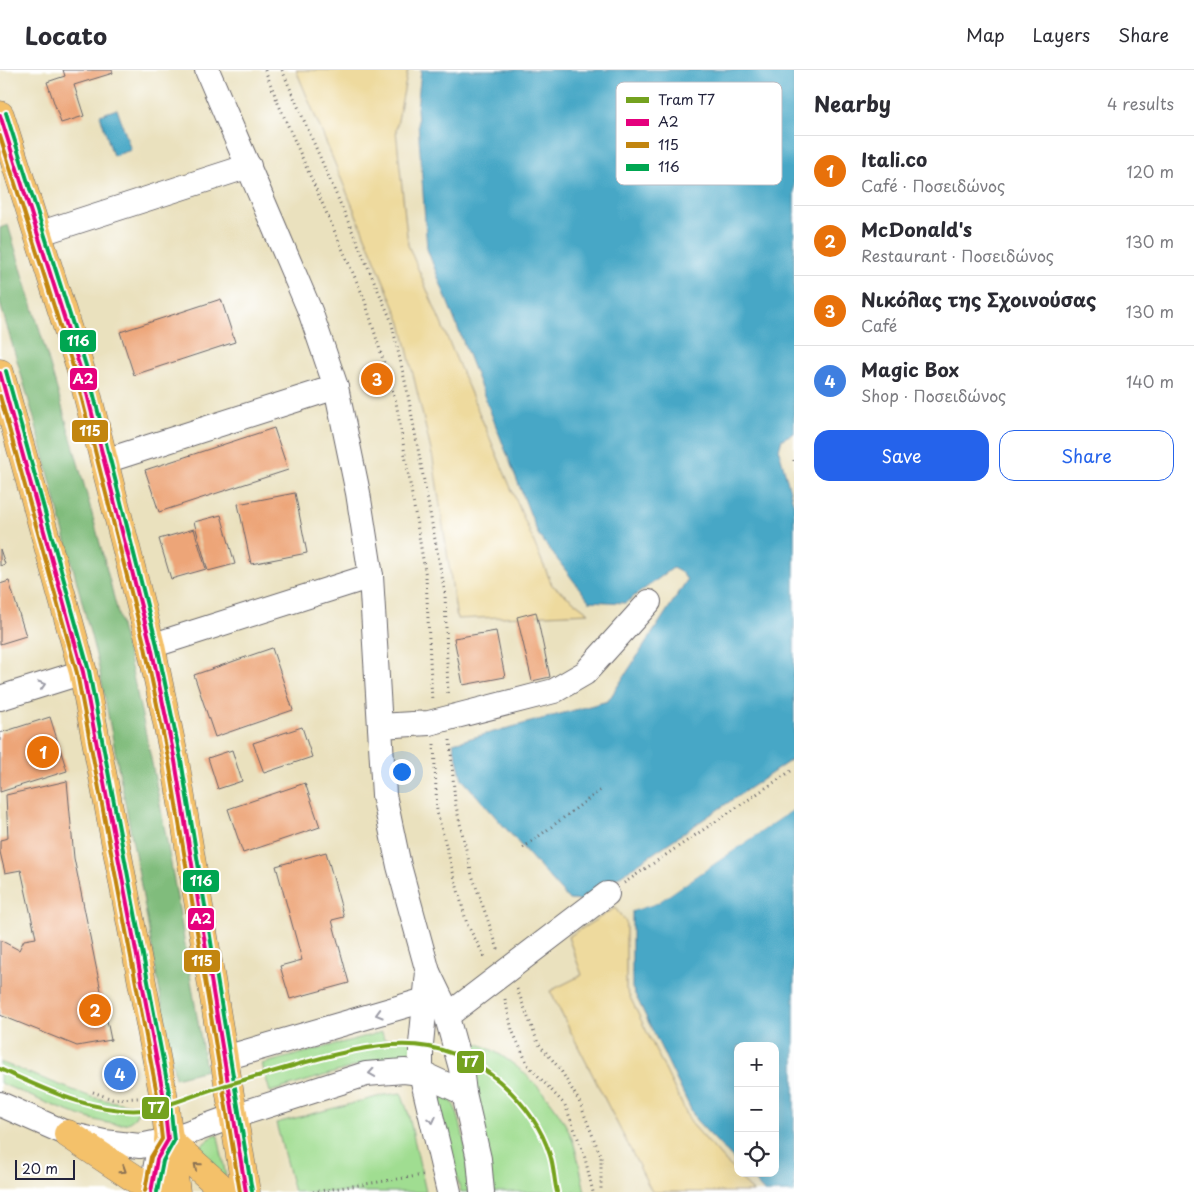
<!DOCTYPE html>
<meta charset="utf-8">
<style>
:root{--surface:#fff;--page:#f2f2f3;--text:#2b2b33;--muted:#7c7c81;--line:#e1e1e2;--accent:#2563eb}
body{margin:0;font-family:"Playpen Sans",sans-serif;background:var(--page);color:var(--text)}
.controls{position:absolute;right:15px;bottom:15px;display:grid;overflow:hidden;border-radius:10px;box-shadow:0 5px 20px #0002}
.controls button{width:45px;height:45px;display:grid;place-items:center;padding:0;border:0;border-bottom:1px solid var(--line);background:var(--surface);color:var(--text);font:25px sans-serif}
.scale{position:absolute;left:15px;bottom:12px;width:60px;box-sizing:border-box;padding-left:5px;border:2px solid #22223b;border-top:0;font-size:14px;line-height:18px;white-space:nowrap;color:#22223b;-webkit-text-stroke:4px #fff;paint-order:stroke}
.you{position:absolute;left:401px;top:701px;width:18px;height:18px;margin:-12px;border:4px solid #fff;border-radius:50%;background:#1a73e8;box-shadow:0 0 0 8px #1a73e833}
.badge{display:grid;place-items:center;width:32px;height:32px;border-radius:50%;background:var(--accent);color:#fff;font-size:16px;font-weight:700}
.pin{position:absolute;translate:-50% -50%;border:2px solid #fff;box-shadow:0 1px 5px #0006}
.list{margin:0;padding:0;list-style:none}
h2{display:flex;justify-content:space-between;align-items:center;height:65px;margin:0;padding:0 20px;font-size:21px}
h2 small{font-size:16px;font-weight:400;color:var(--muted)}
.list li{display:grid;grid-template-columns:32px 1fr auto;gap:15px;align-items:center;box-sizing:border-box;height:70px;padding:0 20px;border-top:1px solid var(--line)}
.list b{display:block;font-size:19px;white-space:nowrap}
.list p{margin:0;font-size:16px;white-space:nowrap;color:var(--muted)}
.list em{font-size:16px;font-style:normal;color:var(--muted)}
.actions{display:flex;gap:10px;padding:15px 20px}
.actions a{flex:1;padding:11px 0;border:1px solid var(--accent);border-radius:15px;text-align:center;font-size:18px;color:var(--accent)}
.actions .main{background:var(--accent);color:#fff}
.icon{flex:none;width:28px;height:28px;fill:none;stroke:currentColor;stroke-width:2;stroke-linecap:round;stroke-linejoin:round}
.map{position:relative;flex:none;width:794px;height:1122px;overflow:hidden}
header{display:flex;align-items:center;gap:30px;box-sizing:border-box;height:70px;padding:0 25px;background:var(--surface);border-bottom:1px solid var(--line)}
header strong{font-size:24px}
nav{display:flex;gap:28px;margin-inline-start:auto;font-size:18px}
main{display:flex}
aside{flex:1;background:var(--surface)}
.map>svg:first-child{display:block}
.green{fill:#a0dd91;stroke:#618066}
.forest{fill:#80bc7b;stroke:#516f5b}
.sand{fill:#eeda9e;stroke:#887e6c}
.water{fill:#47a7c6;stroke:#346480}
.pier{fill:#eae1be}
.building{fill:#eda578}
.lines{fill:none;stroke-linecap:round;stroke-linejoin:round}
.minor-casing{stroke:#686569;stroke-width:26}
.highway-casing{stroke:#686569;stroke-width:29}
.path{stroke:#686569;stroke-width:3;stroke-dasharray:1 4;stroke-linecap:butt}
.minor{stroke:#fff;stroke-width:24}
.highway{stroke:#f4c16b;stroke-width:28}
.bus-1-casing{stroke:#fff;stroke-width:8}
.bus-2-casing{stroke:#fff;stroke-width:8}
.bus-3-casing{stroke:#fff;stroke-width:8}
.bus-1{stroke:#e5007d;stroke-width:4}
.bus-2{stroke:#c2850f;stroke-width:4}
.bus-3{stroke:#00a651;stroke-width:4}
.tram-1-casing{stroke:#fff;stroke-width:8}
.tram-1{stroke:#74a21f;stroke-width:4}
.oneway{stroke:#9c9ca7}
.oneway2{stroke:#8b7253}
.key{fill:#fff;stroke:#bdbdc4;stroke-width:1}
.key-label{font-size:14px;fill:#22223b}
.line-badge{stroke:#fff;stroke-width:2}
.badge-label{font-size:14px;text-anchor:middle;font-weight:bold;fill:#fff}
</style>
<header>
<strong>Locato</strong>
<nav><a>Map</a><a>Layers</a><a>Share</a></nav>
</header>
<main>
<div class="map">
<svg width="794" height="1122" viewBox="0 0 794 1122">
<rect width="100%" height="100%" fill="#fff"/>
<filter id="ink" filterUnits="userSpaceOnUse"><feTurbulence type="fractalNoise" baseFrequency=".02" numOctaves="2"/><feDisplacementMap in="SourceGraphic" scale="10" xChannelSelector="R" yChannelSelector="G"/><feConvolveMatrix kernelMatrix="1 2 1 2 8 2 1 2 1" color-interpolation-filters="sRGB"/></filter>
<filter id="wash" filterUnits="userSpaceOnUse"><feTurbulence type="fractalNoise" baseFrequency=".0096" numOctaves="4" result="noise"/><feDisplacementMap in="SourceGraphic" scale="20" xChannelSelector="R" yChannelSelector="G"/><feGaussianBlur stdDeviation="1.12" result="paint"/><feColorMatrix in="noise" values="0 0 0 0 0 0 0 0 0 0 0 0 0 0 0 0 0 1.4 0 .05"/><feComposite in="paint" operator="in"/></filter>
<g filter="url(#wash)">
<rect width="100%" height="100%" fill="#eae1be"/>
<g class="green">
<polygon points="382,962 384,969 414,969 412,979 399,990 380,989 270,1022 262,994"/>
<path d="M459 969C504 974 554 1026 571 1066 578 1084 581 1104 585 1122H493Z"/>
<path d="M0 992 91 1027 139 1037C138 1046 131 1054 121 1054 95 1056 26 1024 0 1013Z"/>
<path d="M439 1020C443 1023 448 1026 451 1030 464 1050 468 1098 470 1122H461L450 1084 436 1022Z"/>
<polygon points="401,1023 408,1042 426,1122 294,1122 276,1053 385,1025"/>
<polygon points="214,1065 218,1066 226,1107 191,1084"/>
</g>
<path class="forest" d="M8 155C52 300 95 445 130 593 162 727 183 864 206 1000L175 1008 139 804 98 593 34 348 0 233V158Z"/>
<g class="sand">
<polygon points="296,0 408,0 396,60 408,175 552,515 589,543 457,549 433,389 401,253"/>
<polygon points="615,838 626,852 626,919 691,1053 753,1122 652,1122 550,921 582,905 568,867"/>
</g>
<g class="water">
<polygon points="421,0 794,0 794,363 782,369 779,380 794,436 794,688 583,831 569,830 462,709 453,673 608,631 687,510 682,503 673,498 625,533 589,531 538,464 427,179 417,39"/>
<polygon points="117,39 131,80 113,86 100,45"/>
<polygon points="794,739 794,1122 764,1122 747,1103 775,1103 775,976 738,976 738,1094 696,1050 632,918 632,841 657,833"/>
</g>
<polygon class="pier" points="794,737 794,739 657,833 632,841 631,839 656,831"/>
<g id="blocks">
<g class="building">
<polygon points="63,0 112,0 113,3 74,15 84,46 61,53 47,12 65,6"/>
<polygon points="221,229 235,272 134,305 120,262"/>
<polygon points="274,358 288,400 159,442 145,400"/>
<polygon points="295,423 307,483 251,494 238,434"/>
<polygon points="221,445 235,494 208,501 194,452"/>
<polygon points="194,459 206,499 171,509 159,469"/>
<polygon points="0,479 5,494 0,496"/>
<polygon points="9,511 26,566 0,574 0,514"/>
<polygon points="536,542 550,607 532,611 517,547"/>
<polygon points="496,561 505,607 463,615 454,568"/>
<polygon points="272,578 293,640 215,667 194,605"/>
<polygon points="50,647 67,701 0,722 0,663"/>
<polygon points="302,657 312,687 264,703 253,673"/>
<polygon points="232,680 242,711 218,719 208,688"/>
<polygon points="67,711 74,788 111,970 77,976 0,945 0,870 19,880 24,870 36,868 21,800 5,803 0,782 0,770 8,768 6,725"/>
<polygon points="305,713 320,757 243,783 228,739"/>
<polygon points="326,782 344,847 332,850 349,913 290,929 280,896 302,890 276,796"/>
<polygon points="125,995 128,1009 115,1013 111,999"/>
</g>
</g>
</g>
<g filter="url(#ink)">
<use href="#blocks" fill-opacity="0" stroke="#686569" stroke-width="1"/>
<g class="lines">
<g class="minor-casing">
<g id="minor">
<polyline points="207,0 310,241 336,317 358,423 371,506 384,725 399,796 428,902 443,933 461,998 464,1023 479,1089 482,1122"/>
<polyline points="38,164 249,96"/>
<polyline points="105,391 336,317"/>
<polyline points="151,576 371,506"/>
<polyline points="0,628 83,602"/>
<polyline points="380,656 429,653 554,621 585,603 649,532"/>
<polyline points="428,902 421,974 421,1003 449,1122"/>
<polyline points="447,946 607,824"/>
<polyline points="225,988 425,930"/>
<polyline points="0,1034 68,1064 104,1072 140,1076 168,1070 234,1046 366,1004 404,1001 421,1003 464,1023"/>
<polyline points="151,1122 157,1089 168,1070"/>
</g>
</g>
<g class="highway-casing">
<g id="highway">
<polyline points="0,45 82,304 151,576 175,691 246,1122"/>
<polyline points="0,303 83,602 163,1023 176,1122"/>
<polyline points="68,1064 155,1122"/>
<polyline points="168,1070 226,1122"/>
</g>
</g>
<g class="path">
<polyline points="265,0 278,33 364,228 396,332 426,507 432,631"/>
<polyline points="282,0 391,250 407,320 445,523 448,626"/>
<polyline points="794,390 794,391"/>
<polyline points="450,670 455,732 472,805 499,882"/>
<polyline points="434,674 437,742 467,854 486,889"/>
<polyline points="523,778 602,719"/>
<polyline points="624,813 794,699"/>
<polyline points="517,919 538,973 560,999 579,1031 601,1087 601,1122"/>
<polyline points="505,929 512,960 528,995 565,1035 584,1084 593,1122"/>
<polyline points="93,1022 112,1029 140,1028"/>
<polyline points="313,1122 424,1105"/>
</g>
<use href="#minor" class="minor"/>
<use href="#highway" class="highway"/>
<g class="bus-1-casing">
<g id="bus-1">
<polyline points="0,45 82,304 151,576 175,691 246,1122"/>
<polyline points="0,303 83,602 163,1023 168,1070"/>
<polyline points="151,1122 157,1089 168,1070"/>
</g>
</g>
<g class="bus-2-casing">
<g id="bus-2">
<polyline points="0,66 76,306 145,577 169,692 240,1122"/>
<polyline points="0,326 77,603 157,1024 162,1069 151,1087 145,1121"/>
</g>
</g>
<g class="bus-3-casing">
<g id="bus-3">
<polyline points="6,43 88,302 157,575 181,690 252,1121"/>
<polyline points="6,301 89,601 169,1022 174,1071 163,1091 157,1122"/>
</g>
</g>
<use href="#bus-1" class="bus-1"/>
<use href="#bus-2" class="bus-2"/>
<use href="#bus-3" class="bus-3"/>
<g class="tram-1-casing">
<path id="tram-1" d="M0 999C45 1019 93 1044 144 1040 170 1037 194 1024 220 1017 246 1009 273 1002 299 994 373 974 435 957 499 1011 522 1031 541 1056 550 1085 554 1097 554 1110 557 1122"/>
</g>
<use href="#tram-1" class="tram-1"/>
</g>
<defs><path id="oneway-chevron" d="M-2-3.5L2.5 0L-2 3.5" fill="none" stroke-width="1.6" stroke-linecap="round" stroke-linejoin="round" transform="scale(1.25)"/></defs>
<g class="oneway">
<use href="#oneway-chevron" transform="translate(42 615) rotate(-17)"/>
<use href="#oneway-chevron" transform="translate(379 944) rotate(164)"/>
<use href="#oneway-chevron" transform="translate(372 1003) rotate(171)"/>
<use href="#oneway-chevron" transform="translate(432 1050) rotate(77)"/>
</g>
<g class="oneway2">
<use href="#oneway-chevron" transform="translate(197 1096) rotate(-139)"/>
<use href="#oneway-chevron" transform="translate(123 1100) rotate(33)"/>
</g>
</g>
<rect x="616" y="12" width="166" height="103" rx="8" class="key"/>
<rect x="626" y="27" width="23" height="6" fill="#74a21f"/>
<rect x="626" y="49" width="23" height="7" fill="#e5007d"/>
<rect x="626" y="72" width="23" height="6" fill="#c2850f"/>
<rect x="626" y="94" width="23" height="7" fill="#00a651"/>
<g class="key-label">
<text x="658" y="35">Tram Τ7</text>
<text x="658" y="57">Α2</text>
<text x="658" y="80">115</text>
<text x="658" y="102">116</text>
</g>
<g class="line-badge">
<rect x="59" y="259" width="38" height="24" rx="5" fill="#00a651"/>
<rect x="69" y="297" width="29" height="24" rx="5" fill="#e5007d"/>
<rect x="71" y="349" width="38" height="24" rx="5" fill="#c2850f"/>
<rect x="182" y="799" width="38" height="24" rx="5" fill="#00a651"/>
<rect x="187" y="837" width="28" height="24" rx="5" fill="#e5007d"/>
<rect x="183" y="879" width="38" height="24" rx="5" fill="#c2850f"/>
<rect x="456" y="980" width="29" height="24" rx="5" fill="#74a21f"/>
<rect x="141" y="1026" width="29" height="24" rx="5" fill="#74a21f"/>
</g>
<g class="badge-label">
<text x="78" y="276">116</text>
<text x="83" y="314">Α2</text>
<text x="90" y="366">115</text>
<text x="201" y="816">116</text>
<text x="201" y="854">Α2</text>
<text x="202" y="896">115</text>
<text x="470" y="997">Τ7</text>
<text x="156" y="1043">Τ7</text>
</g>
</svg>
<div class="controls">
<button>+</button>
<button>−</button>
<button><svg class="icon" aria-label="locate" viewBox="0 0 24 24"><circle cx="12" cy="12" r="6"/><path d="M12 2v4M12 18v4M2 12h4M18 12h4"/></svg></button>
</div>
<div class="scale">20 m</div>
<div class="you"></div>
<div class="pin badge" style="left:43px;top:682px;background:#e8710a">1</div>
<div class="pin badge" style="left:95px;top:940px;background:#e8710a">2</div>
<div class="pin badge" style="left:377px;top:309px;background:#e8710a">3</div>
<div class="pin badge" style="left:120px;top:1004px;background:#3f7fe0">4</div>
</div>
<aside>
<h2>Nearby<small>4 results</small></h2>
<ul class="list">
<li><span class="badge" style="background:#e8710a">1</span><div><b>Itali.co</b><p>Café · Ποσειδώνος</p></div><em>120 m</em></li>
<li><span class="badge" style="background:#e8710a">2</span><div><b>McDonald's</b><p>Restaurant · Ποσειδώνος</p></div><em>130 m</em></li>
<li><span class="badge" style="background:#e8710a">3</span><div><b>Νικόλας της Σχοινούσας</b><p>Café</p></div><em>130 m</em></li>
<li><span class="badge" style="background:#3f7fe0">4</span><div><b>Magic Box</b><p>Shop · Ποσειδώνος</p></div><em>140 m</em></li>
</ul>
<div class="actions"><a class="main">Save</a><a>Share</a></div>
</aside>
</main>
